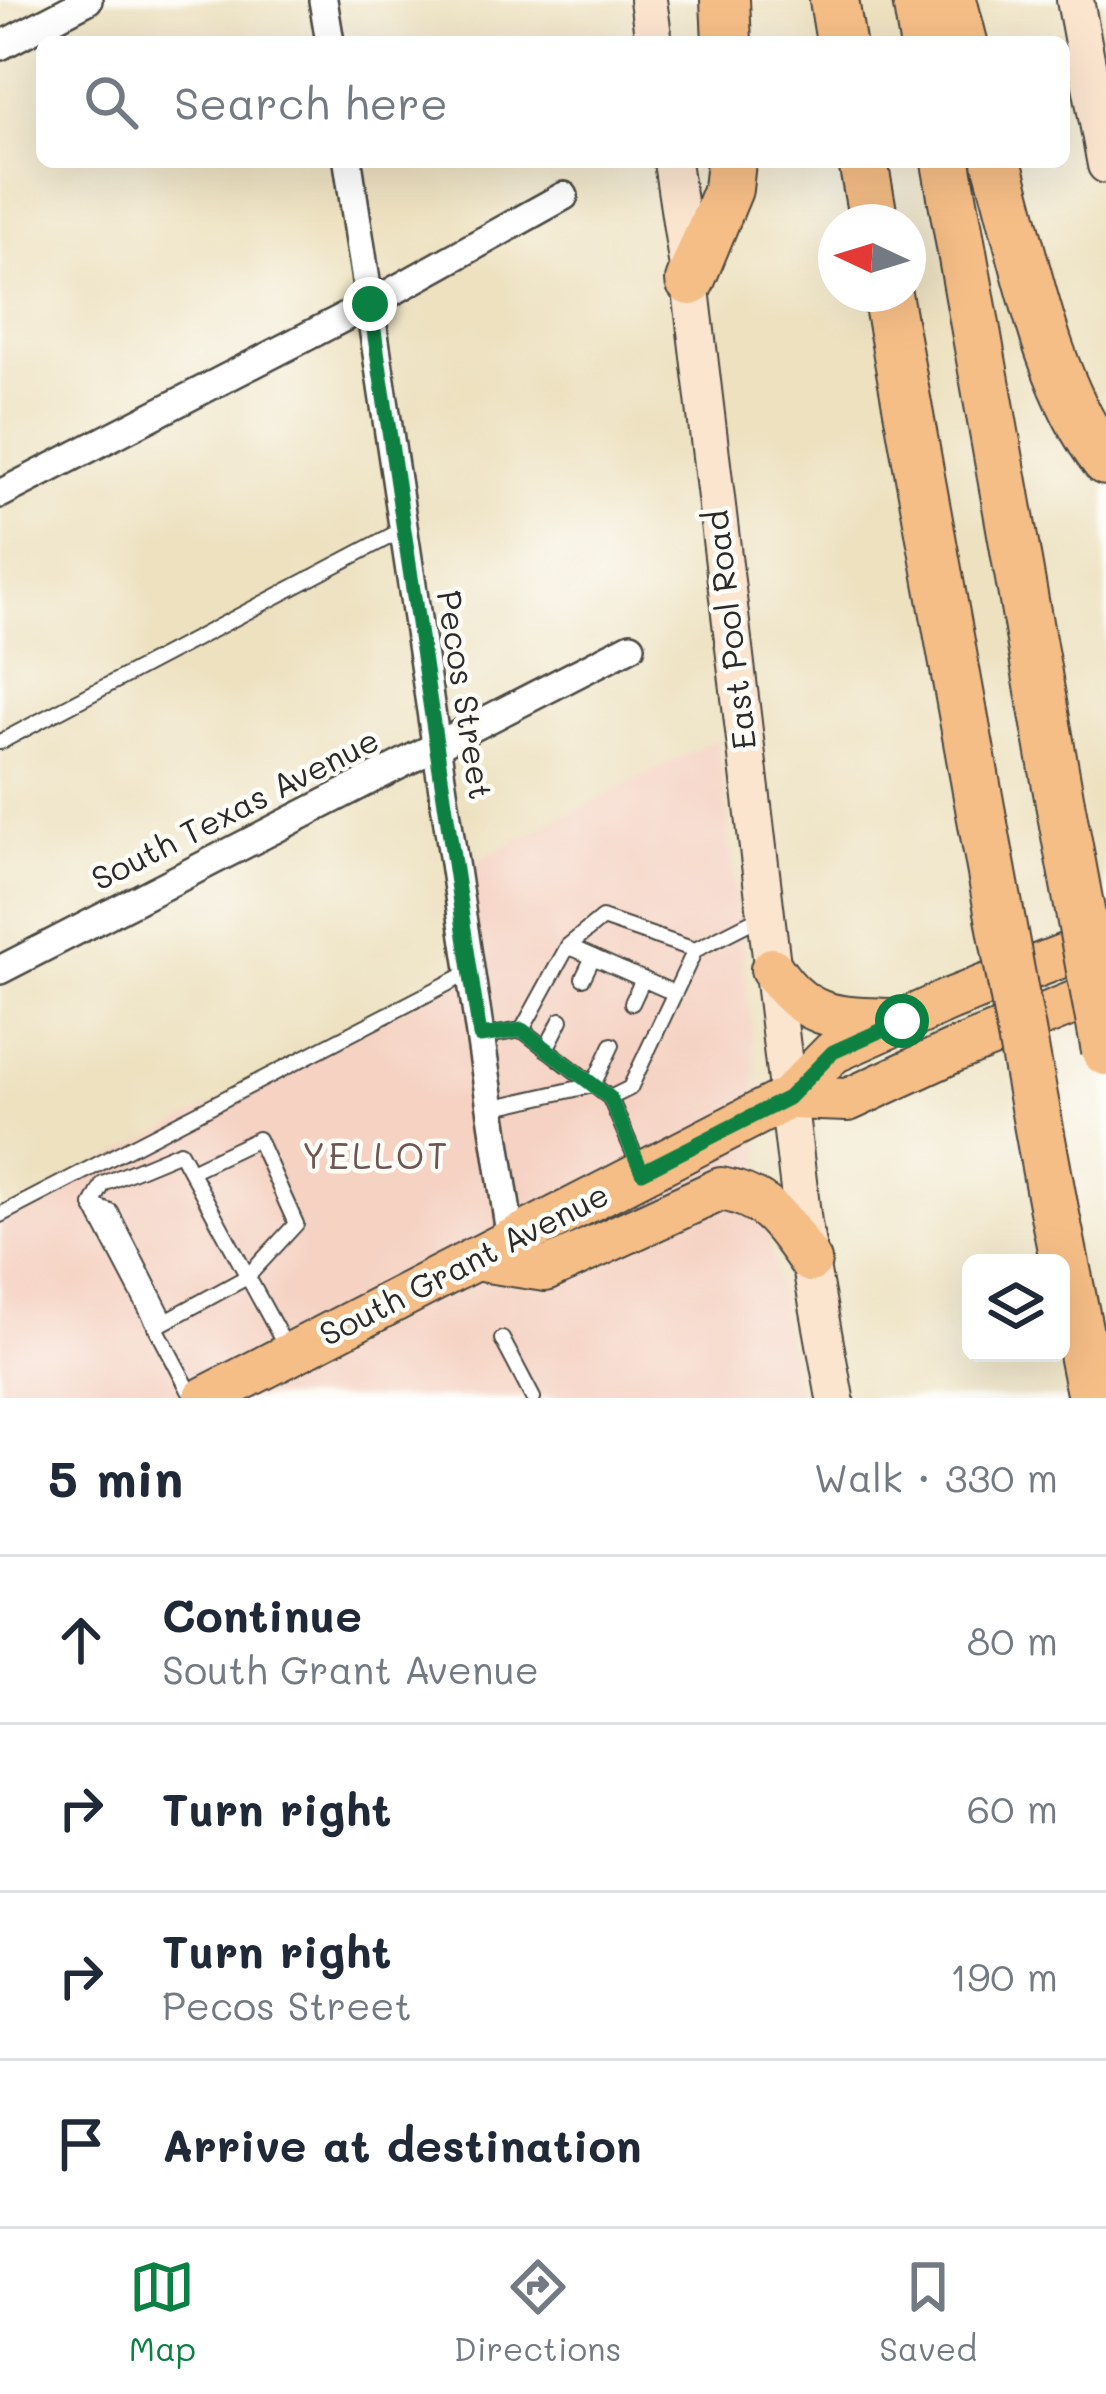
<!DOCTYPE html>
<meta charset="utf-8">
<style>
:root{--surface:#fff;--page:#f2f2f3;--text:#1f2937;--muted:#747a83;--line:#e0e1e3;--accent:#0b8043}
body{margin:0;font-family:Mali,sans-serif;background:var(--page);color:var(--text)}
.controls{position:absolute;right:36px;bottom:36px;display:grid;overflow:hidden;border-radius:18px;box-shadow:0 12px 48px #0002}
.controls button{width:108px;height:108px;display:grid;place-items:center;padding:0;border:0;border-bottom:3px solid var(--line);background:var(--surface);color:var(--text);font:60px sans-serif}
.compass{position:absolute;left:818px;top:204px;width:108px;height:108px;border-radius:50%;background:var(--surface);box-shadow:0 12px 48px #0002;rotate:274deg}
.stop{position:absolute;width:36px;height:36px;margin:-27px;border:9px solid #0b8043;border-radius:50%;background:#fff}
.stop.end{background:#0b8043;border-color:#fff;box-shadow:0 3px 12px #0008}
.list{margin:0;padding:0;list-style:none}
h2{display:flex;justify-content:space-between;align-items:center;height:156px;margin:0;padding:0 48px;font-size:51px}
h2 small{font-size:39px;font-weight:400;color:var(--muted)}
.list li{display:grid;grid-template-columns:78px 1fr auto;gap:36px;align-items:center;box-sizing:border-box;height:168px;padding:0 48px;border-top:3px solid var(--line)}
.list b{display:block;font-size:45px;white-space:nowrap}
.list p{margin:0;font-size:39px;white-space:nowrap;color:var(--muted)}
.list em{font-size:39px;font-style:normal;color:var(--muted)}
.icon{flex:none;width:66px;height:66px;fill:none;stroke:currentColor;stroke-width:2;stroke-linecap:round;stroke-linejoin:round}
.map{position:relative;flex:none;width:1106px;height:1398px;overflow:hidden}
.search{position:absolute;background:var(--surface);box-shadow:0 12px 48px #0002;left:36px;right:36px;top:36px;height:132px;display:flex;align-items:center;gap:30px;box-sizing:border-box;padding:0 42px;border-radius:18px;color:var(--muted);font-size:45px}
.sheet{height:828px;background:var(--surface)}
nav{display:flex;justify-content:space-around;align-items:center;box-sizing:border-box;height:168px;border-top:3px solid var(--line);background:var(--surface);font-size:33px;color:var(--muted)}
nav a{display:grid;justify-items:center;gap:6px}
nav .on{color:var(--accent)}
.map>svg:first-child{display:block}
.built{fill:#f5d2c2}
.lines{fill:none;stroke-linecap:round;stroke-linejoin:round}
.service-casing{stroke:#484641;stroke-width:18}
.minor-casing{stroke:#484641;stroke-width:32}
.secondary-casing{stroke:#484641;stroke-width:40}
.primary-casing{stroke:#484641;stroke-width:46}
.motorway-casing{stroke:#484641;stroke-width:52}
.service{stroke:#fff;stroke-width:14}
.minor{stroke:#fff;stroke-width:27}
.secondary{stroke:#fbe5cf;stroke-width:36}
.primary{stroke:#f6be87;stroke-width:42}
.motorway{stroke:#f6be87;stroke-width:48}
.motorway-bridge-casing{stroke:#484641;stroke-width:52;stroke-linecap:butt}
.motorway-bridge{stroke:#f6be87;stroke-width:48}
.route{stroke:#0b8043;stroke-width:15}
.labels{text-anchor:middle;stroke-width:9;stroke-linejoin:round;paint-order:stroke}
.street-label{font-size:33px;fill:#2b2b2b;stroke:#fdfcf7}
.neighbourhood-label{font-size:36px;letter-spacing:3px;fill:#6e5652;stroke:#fdfcf7}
</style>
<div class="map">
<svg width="1106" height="1398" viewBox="0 0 1106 1398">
<rect width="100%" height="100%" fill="#fdfcf7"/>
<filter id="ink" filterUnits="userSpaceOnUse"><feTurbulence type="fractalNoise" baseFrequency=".00833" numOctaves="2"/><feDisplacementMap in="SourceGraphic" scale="24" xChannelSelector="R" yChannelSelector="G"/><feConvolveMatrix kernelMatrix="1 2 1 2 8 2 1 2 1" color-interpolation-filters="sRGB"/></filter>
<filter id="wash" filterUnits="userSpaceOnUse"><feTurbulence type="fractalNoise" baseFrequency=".004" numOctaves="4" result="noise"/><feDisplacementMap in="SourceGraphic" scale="48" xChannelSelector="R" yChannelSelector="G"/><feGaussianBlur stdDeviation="2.7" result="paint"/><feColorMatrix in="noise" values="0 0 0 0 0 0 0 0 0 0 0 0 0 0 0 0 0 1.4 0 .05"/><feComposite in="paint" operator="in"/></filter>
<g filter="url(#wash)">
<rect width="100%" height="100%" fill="#ede1c0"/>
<polygon class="built" points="718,738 751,1019 768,1234 798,1398 0,1398 0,1214 471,973 456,871"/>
</g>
<g filter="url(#ink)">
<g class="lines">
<g class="service-casing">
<g id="service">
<polyline points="0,742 404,529"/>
<polyline points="568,946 674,993"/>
<polyline points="583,978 593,957"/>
<polyline points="632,1003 643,979"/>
<polyline points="522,1030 568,946 602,918 695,950"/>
<polyline points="480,1037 522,1030 610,1098 640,1168"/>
<polyline points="546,1049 561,1020"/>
<polyline points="610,1098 630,1088 695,950 764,915"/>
<polyline points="491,1108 593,1085 612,1045"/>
<polyline points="92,1205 111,1212 166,1320"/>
<polyline points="0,1215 470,972"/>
<polyline points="155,1327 247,1277 296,1224 258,1139 191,1171"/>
<polyline points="502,1339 533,1398"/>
<polyline points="193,1398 92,1205 103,1184 180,1152 286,1347"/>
</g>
</g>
<g class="minor-casing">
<g id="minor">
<polyline points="323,0 330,42"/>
<polyline points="0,46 88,0"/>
<polyline points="348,162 511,1240"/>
<polyline points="0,494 370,304 564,196"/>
<polyline points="0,970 631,646"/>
</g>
</g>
<g class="secondary-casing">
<g id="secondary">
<polyline points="648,0 654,42"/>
<polyline points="1075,0 1106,165"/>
<polyline points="672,162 690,281 803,1223 835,1398"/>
</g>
</g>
<g class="primary-casing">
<g id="primary">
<path d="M772 969C806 1021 838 1018 895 1020"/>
<polyline points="788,1098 848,1100 954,1051 1106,990"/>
<path d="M474 1259 545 1270 721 1189C770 1198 783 1223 810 1261"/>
<polyline points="205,1398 788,1098 833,1052 949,1000 1106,939"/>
</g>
</g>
<g class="motorway-casing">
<g id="motorway">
<polyline points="725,0 727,42"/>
<polyline points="834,0 841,42"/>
<polyline points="917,0 924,42"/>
<polyline points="952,0 963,42"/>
<polyline points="863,162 874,222"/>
<polyline points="946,162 1060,803"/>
<path d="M997 162C1024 255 1046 385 1106 461"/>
<polyline points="690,281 728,189 731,162"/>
<polyline points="887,294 983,824"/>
<polyline points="1053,1205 1092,1398"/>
</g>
</g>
<use href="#service" class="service"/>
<use href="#minor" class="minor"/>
<use href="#secondary" class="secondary"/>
<use href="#primary" class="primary"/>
<use href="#motorway" class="motorway"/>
<g class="motorway-bridge-casing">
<g id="motorway-bridge">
<polyline points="1060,803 1106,1051"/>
<polyline points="983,824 1053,1205"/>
</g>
</g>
<use href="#motorway-bridge" class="motorway-bridge"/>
</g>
</g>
<g class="lines" filter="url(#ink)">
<polyline class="route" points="370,304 480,1036 522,1030 610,1098 642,1172 788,1098 833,1052 902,1021"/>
</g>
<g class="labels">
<g class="street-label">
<text transform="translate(730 630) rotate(-97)" y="12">East Pool Road</text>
<text transform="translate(465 695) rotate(81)" y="12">Pecos Street</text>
<text transform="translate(235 809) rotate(-27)" y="12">South Texas Avenue</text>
<text transform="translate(464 1264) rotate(-27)" y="12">South Grant Avenue</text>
</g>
<g class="neighbourhood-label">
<text x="376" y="1169">YELLOT</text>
</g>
</g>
</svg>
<div class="controls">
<button><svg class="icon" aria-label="layers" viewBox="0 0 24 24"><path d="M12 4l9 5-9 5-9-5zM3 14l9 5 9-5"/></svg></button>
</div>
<svg class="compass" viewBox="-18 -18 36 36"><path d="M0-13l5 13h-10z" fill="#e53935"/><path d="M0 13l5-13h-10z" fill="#747a83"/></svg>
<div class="stop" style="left:902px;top:1021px"></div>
<div class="stop end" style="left:370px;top:304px"></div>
<div class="search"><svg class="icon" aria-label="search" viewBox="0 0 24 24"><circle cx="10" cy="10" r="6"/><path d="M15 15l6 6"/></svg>Search here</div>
</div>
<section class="sheet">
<h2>5 min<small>Walk · 330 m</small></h2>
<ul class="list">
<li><svg class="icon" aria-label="ahead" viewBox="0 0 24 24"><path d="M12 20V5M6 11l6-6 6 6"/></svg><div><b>Continue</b><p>South Grant Avenue</p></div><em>80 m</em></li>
<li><svg class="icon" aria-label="right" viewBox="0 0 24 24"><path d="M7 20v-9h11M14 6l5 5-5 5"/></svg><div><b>Turn right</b></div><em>60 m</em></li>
<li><svg class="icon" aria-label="right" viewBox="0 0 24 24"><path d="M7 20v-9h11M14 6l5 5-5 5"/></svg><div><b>Turn right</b><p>Pecos Street</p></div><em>190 m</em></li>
<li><svg class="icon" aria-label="arrive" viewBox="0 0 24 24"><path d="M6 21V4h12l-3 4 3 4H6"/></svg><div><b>Arrive at destination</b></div></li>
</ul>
</section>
<nav>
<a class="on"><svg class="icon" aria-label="map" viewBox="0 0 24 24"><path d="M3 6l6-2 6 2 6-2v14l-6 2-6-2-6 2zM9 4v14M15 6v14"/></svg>Map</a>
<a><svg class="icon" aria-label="directions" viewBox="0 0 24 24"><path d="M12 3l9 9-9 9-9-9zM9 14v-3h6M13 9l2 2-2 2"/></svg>Directions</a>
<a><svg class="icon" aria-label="saved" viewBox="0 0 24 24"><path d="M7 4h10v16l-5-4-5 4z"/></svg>Saved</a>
</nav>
